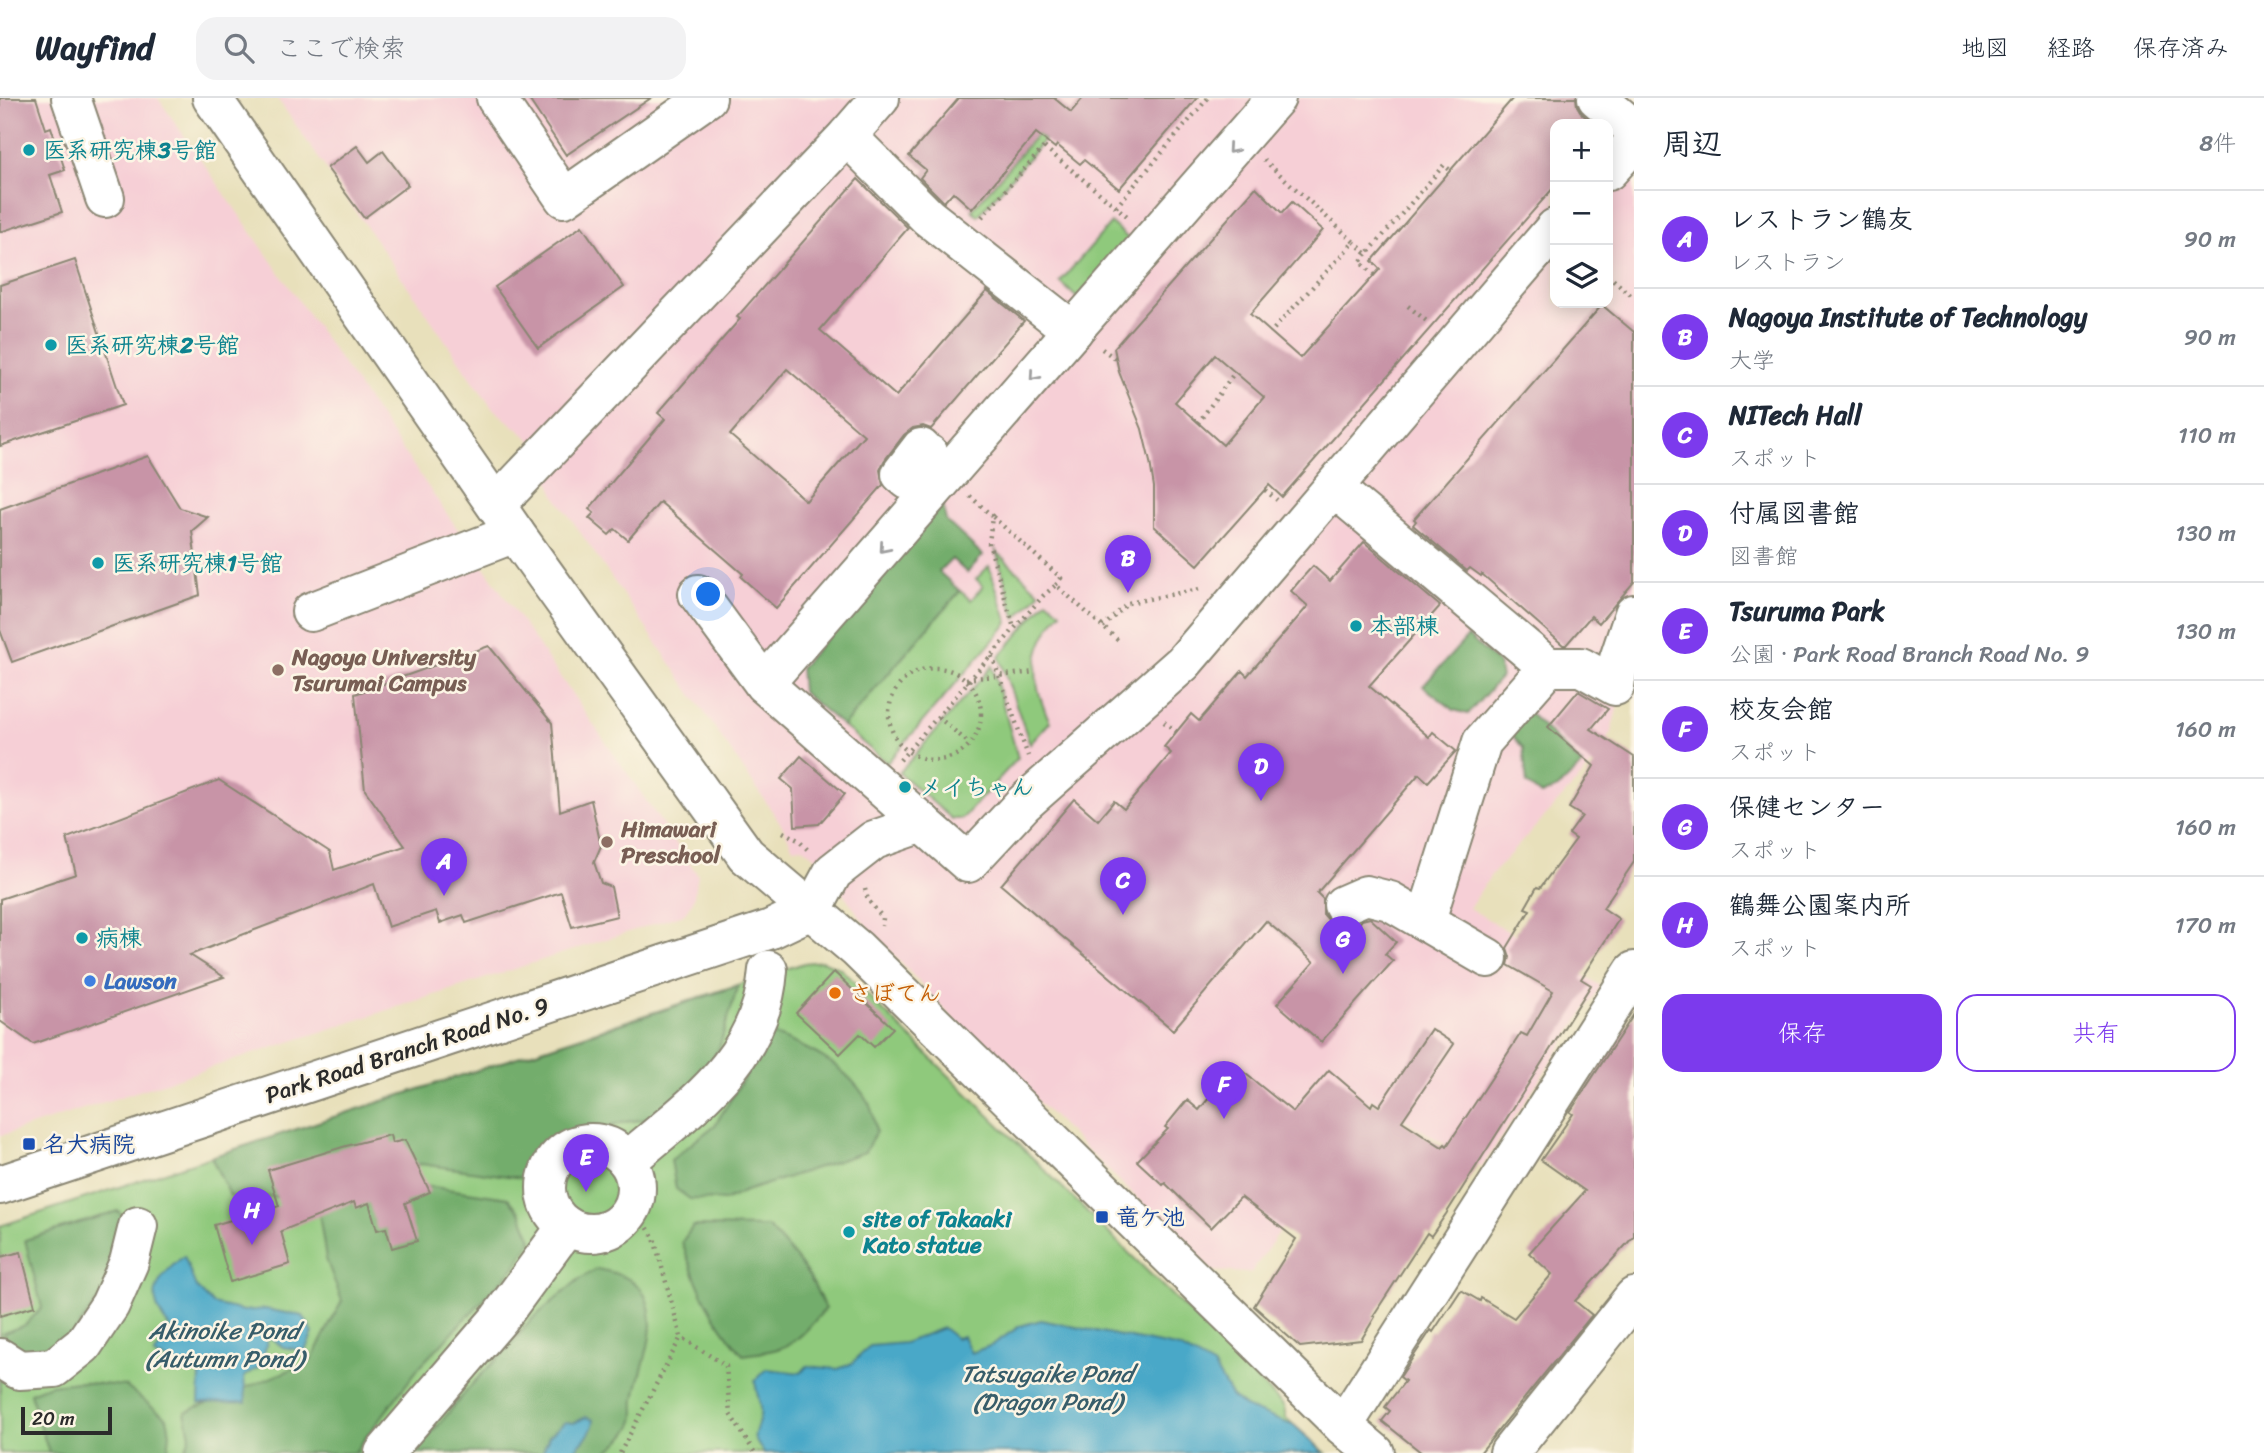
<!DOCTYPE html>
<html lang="ja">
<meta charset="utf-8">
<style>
:root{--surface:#fff;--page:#f2f2f3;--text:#1f2937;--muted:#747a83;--line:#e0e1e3;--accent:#7c3aed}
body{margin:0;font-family:Sriracha,"Klee One",sans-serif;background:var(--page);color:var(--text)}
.controls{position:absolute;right:21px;top:21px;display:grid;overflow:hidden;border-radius:14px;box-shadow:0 4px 18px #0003}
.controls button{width:63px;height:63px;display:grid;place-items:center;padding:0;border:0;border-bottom:2px solid var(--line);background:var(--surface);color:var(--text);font:35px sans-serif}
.scale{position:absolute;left:21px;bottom:18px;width:91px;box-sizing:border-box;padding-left:7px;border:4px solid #2b2b2b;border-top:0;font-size:19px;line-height:24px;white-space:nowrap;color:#2b2b2b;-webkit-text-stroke:5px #fcf5e5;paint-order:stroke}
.you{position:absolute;left:709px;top:497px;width:24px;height:24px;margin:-18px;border:5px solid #fff;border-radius:50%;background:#1a73e8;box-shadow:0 0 0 10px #1a73e833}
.badge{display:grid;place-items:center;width:46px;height:46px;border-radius:50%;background:var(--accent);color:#fff;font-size:23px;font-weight:700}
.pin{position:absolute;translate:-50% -58px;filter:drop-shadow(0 2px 4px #0008)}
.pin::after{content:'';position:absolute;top:37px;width:24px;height:21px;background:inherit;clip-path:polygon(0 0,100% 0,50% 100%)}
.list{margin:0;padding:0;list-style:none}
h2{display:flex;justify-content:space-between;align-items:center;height:91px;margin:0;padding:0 28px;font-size:30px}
h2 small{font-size:23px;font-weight:400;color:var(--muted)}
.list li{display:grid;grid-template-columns:46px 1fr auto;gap:21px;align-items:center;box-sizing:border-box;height:98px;padding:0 28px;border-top:2px solid var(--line)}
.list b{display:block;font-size:26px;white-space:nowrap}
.list p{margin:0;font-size:23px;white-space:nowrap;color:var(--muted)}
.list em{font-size:23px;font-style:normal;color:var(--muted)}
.actions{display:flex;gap:14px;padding:21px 28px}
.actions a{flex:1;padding:16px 0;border:2px solid var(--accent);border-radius:21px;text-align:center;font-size:24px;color:var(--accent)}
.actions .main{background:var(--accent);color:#fff}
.icon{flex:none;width:38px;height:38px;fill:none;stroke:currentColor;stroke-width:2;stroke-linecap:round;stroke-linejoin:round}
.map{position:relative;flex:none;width:1634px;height:1355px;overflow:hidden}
header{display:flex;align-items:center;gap:42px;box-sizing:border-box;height:98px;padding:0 35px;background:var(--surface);border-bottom:2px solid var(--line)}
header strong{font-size:33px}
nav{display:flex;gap:38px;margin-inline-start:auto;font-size:24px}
.search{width:490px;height:63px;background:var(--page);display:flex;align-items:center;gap:18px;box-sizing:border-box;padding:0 24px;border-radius:21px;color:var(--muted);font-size:26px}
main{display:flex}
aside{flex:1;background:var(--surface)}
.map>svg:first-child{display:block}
.built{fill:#f6cfd6;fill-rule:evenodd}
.green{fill:#8fc97c;stroke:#5d7a54;stroke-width:2}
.forest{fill:#73ad6c;stroke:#4f6c4c;stroke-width:2}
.water{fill:#49a8c8;stroke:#3a6a7a;stroke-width:2}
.building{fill:#c894a7;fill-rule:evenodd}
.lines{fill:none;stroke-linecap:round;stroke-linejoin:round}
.minor-casing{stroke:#8a8673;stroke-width:42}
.path{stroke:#8a8673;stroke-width:4.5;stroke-dasharray:2 5;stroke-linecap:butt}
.minor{stroke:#fff;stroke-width:38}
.path-bridge{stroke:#8a8673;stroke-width:4.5;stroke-dasharray:2 5;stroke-linecap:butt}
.oneway{stroke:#a0a0a0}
.culture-dot{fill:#0f9aa8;stroke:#fcf5e5;stroke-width:2.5}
.education-dot{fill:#8d6e63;stroke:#fcf5e5;stroke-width:2.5}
.shop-dot{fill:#3f7fe0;stroke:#fcf5e5;stroke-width:2.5}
.food-dot{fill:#e8710a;stroke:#fcf5e5;stroke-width:2.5}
.transit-dot{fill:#1a4fb4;stroke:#fcf5e5;stroke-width:2.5}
.labels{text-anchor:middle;stroke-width:5;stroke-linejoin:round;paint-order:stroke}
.culture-label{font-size:23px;font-weight:bold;fill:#0d838f;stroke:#fcf5e5;text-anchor:start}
.education-label{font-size:23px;font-weight:bold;fill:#785e54;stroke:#fcf5e5;text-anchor:start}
.shop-label{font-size:23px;font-weight:bold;fill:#366cbe;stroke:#fcf5e5;text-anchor:start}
.food-label{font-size:23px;font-weight:bold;fill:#c56008;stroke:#fcf5e5;text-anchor:start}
.street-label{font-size:23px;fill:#2b2b2b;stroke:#fcf5e5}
.transit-label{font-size:23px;font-weight:bold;fill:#164399;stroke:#fcf5e5;text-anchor:start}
.water-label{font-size:24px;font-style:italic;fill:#375d6a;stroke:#fcf5e5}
</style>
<header>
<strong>Wayfind</strong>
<div class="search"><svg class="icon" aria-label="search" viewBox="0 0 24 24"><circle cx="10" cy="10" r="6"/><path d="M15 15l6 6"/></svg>ここで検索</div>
<nav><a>地図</a><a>経路</a><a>保存済み</a></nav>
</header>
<main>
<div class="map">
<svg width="1634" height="1355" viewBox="0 0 1634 1355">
<rect width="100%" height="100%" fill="#fcf5e5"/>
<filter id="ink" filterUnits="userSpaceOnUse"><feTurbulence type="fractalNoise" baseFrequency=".0143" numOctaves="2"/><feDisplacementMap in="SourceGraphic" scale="14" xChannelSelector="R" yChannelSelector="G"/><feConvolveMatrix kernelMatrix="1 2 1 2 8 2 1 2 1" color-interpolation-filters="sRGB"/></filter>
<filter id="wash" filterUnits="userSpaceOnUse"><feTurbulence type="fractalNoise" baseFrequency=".00686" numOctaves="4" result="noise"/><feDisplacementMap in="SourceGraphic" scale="28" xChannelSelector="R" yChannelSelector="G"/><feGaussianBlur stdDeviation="1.57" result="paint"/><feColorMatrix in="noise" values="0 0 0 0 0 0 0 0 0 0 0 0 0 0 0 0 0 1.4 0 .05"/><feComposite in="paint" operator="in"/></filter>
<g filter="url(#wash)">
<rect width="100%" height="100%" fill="#e8e0bb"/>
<g class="built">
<polygon points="0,0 158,0 698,777 693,803 684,816 0,1038"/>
<path d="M277 0H1634V599L1622 592 1611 634 1594 665 1491 777 1469 810 1601 888 1482 1069 1371 1001 1251 1175 1212 1173 958 926 865 826 821 764 803 749 793 750 783 729 556 399 531 342 492 310ZM1555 26H1608V205H1555Z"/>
</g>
<g class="green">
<polygon points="1037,36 1044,42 978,118 972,112"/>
<polygon points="1111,125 1129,141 1077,200 1060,184"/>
<polygon points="996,453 1040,495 1016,521"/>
<polygon points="989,468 1008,525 887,665 843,628 960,493 971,502 983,488 976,481"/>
<path d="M1047 502 1061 514C1030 551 1030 582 1050 624L1030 646 999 559Z"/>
<polygon points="992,568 1018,660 962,721 952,721 899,675"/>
<polygon points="822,863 840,870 1284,1308 1286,1320 1326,1355 0,1355 0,1128 804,865"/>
</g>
<g class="forest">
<polygon points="943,406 946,423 983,457 967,475 952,461 939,474 960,493 843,628 802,594 800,570"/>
<polygon points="1468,538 1498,565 1501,579 1468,616 1454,612 1423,588"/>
<polygon points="1528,614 1582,667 1558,690 1541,697 1527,686 1523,650 1510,634"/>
<polygon points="738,888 719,950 692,996 663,1019 625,1024 549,1048 536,1082 421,1066 340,1078 276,1099 230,1098 211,1059"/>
<path d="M763 932C803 948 843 963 867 1002 873 1010 874 1023 876 1033L865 1054 743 1094 726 1102 690 1101 676 1091 671 1062 715 1027 748 973Z"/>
<polygon points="406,1085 508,1100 521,1115 532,1142 514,1170 421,1267 354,1355 184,1355 190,1338 185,1314 310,1264 342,1203 326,1161 318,1109"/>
<polygon points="118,1113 132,1128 117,1177 53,1263 11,1250 3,1235 25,1227 42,1210 25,1142"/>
<path d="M693 1128 768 1129C795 1158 810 1173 825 1211 794 1247 792 1251 743 1257 710 1218 698 1191 682 1144Z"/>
<path d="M597 1171C615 1174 639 1181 646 1200 660 1233 640 1269 635 1301 634 1308 636 1317 634 1323 630 1335 615 1349 605 1355H415L475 1283 508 1250 531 1222 578 1182Z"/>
<polygon points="78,1284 125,1288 167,1320 170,1335 168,1355 49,1355 30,1295 50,1287"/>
</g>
<g class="water">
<path d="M184 1158 196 1189 213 1206 244 1213 265 1211 303 1218 313 1235 305 1253 283 1249 268 1238 262 1267 244 1279 246 1304 199 1305 200 1275 154 1257 173 1233C144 1202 153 1182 184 1158Z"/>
<path d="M1041 1222 1180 1250 1214 1269 1232 1299 1247 1310 1295 1328 1324 1355H764C748 1334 756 1339 760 1318 762 1309 756 1293 755 1283L767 1271 801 1275 807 1268 838 1271 851 1266 870 1248 904 1245 943 1230 956 1240 963 1238 971 1255 992 1247 1020 1228Z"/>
<path d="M586 1319 594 1322C592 1339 581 1342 573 1355H542L549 1338 565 1324 574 1325Z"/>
</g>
<g id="blocks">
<g class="building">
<polygon points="0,0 36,0 46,31 51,29 65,72 50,77 62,114 0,134"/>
<polygon points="528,0 651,0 566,57"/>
<polygon points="959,0 1054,0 1071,14 1083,0 1197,0 1119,91 1084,62 1080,66 1057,47 1055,50 1036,35 972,111 953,94 944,104 920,80 926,72 909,58"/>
<path d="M1513 0H1576L1577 8 1582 16 1594 26H1555V88L1282 399 1269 387 1198 467 1154 428V389L1150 364 1142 331 1119 274 1114 250 1256 89 1282 115 1292 104 1323 132 1250 216 1300 260 1380 171 1372 163ZM1215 257 1264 299 1223 347 1175 304Z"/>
<polygon points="357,48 369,64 383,53 408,87 364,120 327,70"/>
<path d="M858 81 908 130 820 232 896 298 987 193 1024 223 931 331 923 328 913 330 904 337 884 363 880 372 883 387 776 510 741 479 743 476 660 404 628 442 615 431 609 437 589 420 594 415 589 411 665 321 658 315 740 221 737 219ZM787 271 864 337 806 403 730 337Z"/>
<polygon points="582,128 624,189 538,250 495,189"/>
<polygon points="75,162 123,307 0,348 0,187"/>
<polygon points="1602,207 1634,234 1634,484 1599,525 1591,518 1566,547 1563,547 1482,476 1481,478 1470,470 1467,473 1413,427 1416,423 1414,421"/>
<polygon points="148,358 180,410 208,419 192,433 200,497 12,564 0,532 0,411"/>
<polygon points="1364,444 1440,508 1369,588 1429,639 1433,634 1456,653 1428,684 1419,676 1317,795 1323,801 1323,816 1331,825 1341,829 1351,827 1355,831 1362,822 1370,820 1396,844 1385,856 1393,863 1321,944 1277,906 1314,864 1266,823 1173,932 1001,787 1074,701 1098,722 1114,703 1124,711 1171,655 1164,649 1191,616 1199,623 1242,573 1247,578 1308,508 1291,493 1301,481 1313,468 1330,483"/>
<polygon points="489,548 552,625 560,713 591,702 601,748 594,764 601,785 611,789 617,818 572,829 561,794 466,825 463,817 440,825 436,813 388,829 374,786 190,857 224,879 33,946 0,923 0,801 76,776 67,740 219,682 330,754 334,772 405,748 365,692 355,596"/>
<polygon points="1578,593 1608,611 1591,631 1634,659 1634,764 1603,810 1619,821 1581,881 1591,887 1446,1116 1431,1138 1427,1135 1373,1218 1375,1219 1361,1242 1300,1249 1254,1208 1296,1141 1241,1099 1211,1130 1165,1085 1163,1087 1137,1063 1168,1031 1165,1029 1187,1002 1199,1012 1236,968 1293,1014 1329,972 1371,1008 1373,1004 1379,1008 1431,931 1454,946 1402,1023 1442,1049 1445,1046 1447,1048 1521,935 1527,938 1553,893 1508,867 1510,859 1507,850 1530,812 1525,810 1537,789 1540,790 1576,741 1569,736 1582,718 1569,710 1594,668 1548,629"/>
<polygon points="801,658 845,696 819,726 795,728 793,691 781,681"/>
<polygon points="834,874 893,930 874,949 860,936 840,956 796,915"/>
<polygon points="1634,916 1634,1138 1575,1203 1592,1217 1480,1355 1422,1355 1382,1323 1390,1313 1385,1309 1405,1283 1400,1279 1431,1232 1433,1234 1461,1192 1480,1203 1481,1200 1514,1220 1552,1176 1529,1155 1585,1093 1541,1062 1573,1016 1570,1014"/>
<polygon points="390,1037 392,1045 405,1042 430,1094 405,1105 417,1143 392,1150 386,1130 377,1132 369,1105 356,1110 354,1104 281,1133 290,1166 230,1184 214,1127 279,1108 268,1072 346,1048"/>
<polygon points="21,1154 35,1208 0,1218 0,1159"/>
</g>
</g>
</g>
<g filter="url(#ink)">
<use href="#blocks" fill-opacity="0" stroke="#8a8673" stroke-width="2"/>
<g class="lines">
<g class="minor-casing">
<g id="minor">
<polyline points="71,0 105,100"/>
<polyline points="212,0 515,435 746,757 857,851 1343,1328 1375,1355"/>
<polyline points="496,0 564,100 707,0"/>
<polyline points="1597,0 1634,31"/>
<polyline points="847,38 928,119 1073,233"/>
<polyline points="1608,73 1634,45"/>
<polyline points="921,350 901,376 908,382 929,356"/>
<polyline points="1334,390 1548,569"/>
<polyline points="496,407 847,38 880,0"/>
<polyline points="698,496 764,586 968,765 1023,706 1183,565 1555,130"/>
<polyline points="311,514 515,435"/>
<polyline points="764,586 1276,0"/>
<polyline points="1343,807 1366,797 1390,803 1488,860"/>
<polyline points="813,811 833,774 874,742 923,725"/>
<polyline points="1426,822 1482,644 1548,569 1581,569 1615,588 1619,561 1634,516"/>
<circle cx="591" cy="1090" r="45"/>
<path d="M627 1063C690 1009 762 962 768 872"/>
<polyline points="0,1087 771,831 813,811"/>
<polyline points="0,1260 19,1272 54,1270 83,1247 110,1207 129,1164 138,1128"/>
<polyline points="1343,1328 1634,873"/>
<polyline points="384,1355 499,1221 567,1128"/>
<polyline points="1509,1355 1634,1199"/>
</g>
</g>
<g class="path">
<polyline points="1048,44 1044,49 1127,118"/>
<polyline points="1264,62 1354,144 1271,234"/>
<polyline points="1116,109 1208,0"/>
<polyline points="982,119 1044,49"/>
<polyline points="1354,144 1367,156 1444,67 1451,73"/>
<polyline points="1367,156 1360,164 1374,177"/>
<polyline points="1608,177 1634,200"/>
<polyline points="1408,208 1429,225"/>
<polyline points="1102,251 1116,261"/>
<polyline points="1198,325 1235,274"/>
<polyline points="1265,392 1277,402"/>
<polyline points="970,398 992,418 989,446 1014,530"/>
<polyline points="993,419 1061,480 1056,487"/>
<polyline points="1103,529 1128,505 1200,491"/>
<polyline points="992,558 1028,658"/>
<polyline points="938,619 970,646"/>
<polyline points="1164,624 1177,634"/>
<polyline points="900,662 1043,498 1056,487 1121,545"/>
<polyline points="783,734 798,742 808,752"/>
<polyline points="865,791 868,802 883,820 882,828"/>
<polyline points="633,1106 654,1140 681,1239 726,1268 730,1316 755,1355"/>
<polyline points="620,1355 681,1239"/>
</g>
<use href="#minor" class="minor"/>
<g class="path-bridge">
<circle cx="935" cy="616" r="46"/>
<polyline points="966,581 1035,574"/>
</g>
</g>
<defs><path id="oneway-chevron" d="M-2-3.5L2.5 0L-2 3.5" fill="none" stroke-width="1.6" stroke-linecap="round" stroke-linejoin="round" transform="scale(1.75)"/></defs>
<g class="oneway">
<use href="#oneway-chevron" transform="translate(1232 51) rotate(131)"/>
<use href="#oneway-chevron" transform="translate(1034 278) rotate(131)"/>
<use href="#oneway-chevron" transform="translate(884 450) rotate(131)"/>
</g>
</g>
<g class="culture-dot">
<circle cx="29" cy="52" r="7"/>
<circle cx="51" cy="247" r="7"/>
<circle cx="98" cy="465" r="7"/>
<circle cx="1356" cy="528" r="7"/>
<circle cx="905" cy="689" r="7"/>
<circle cx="82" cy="840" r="7"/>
<circle cx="849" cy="1134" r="7"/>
</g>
<g class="education-dot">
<circle cx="278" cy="572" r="7"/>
<circle cx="607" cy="744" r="7"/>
</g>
<circle class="shop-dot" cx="90" cy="883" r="7"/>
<circle class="food-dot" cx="835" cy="895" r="7"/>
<g class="transit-dot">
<rect x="22" y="1039" width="14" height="14" rx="3.5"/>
<rect x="1095" y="1112" width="14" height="14" rx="3.5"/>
</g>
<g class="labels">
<g class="culture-label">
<text x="43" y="60">医系研究棟3号館</text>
<text x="65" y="255">医系研究棟2号館</text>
<text x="112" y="473">医系研究棟1号館</text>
<text x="1370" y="536">本部棟</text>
<text x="919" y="697">メイちゃん</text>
<text x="96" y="848">病棟</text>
<text x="863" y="1129">site of Takaaki<tspan x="863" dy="26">Kato statue</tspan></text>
</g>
<g class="education-label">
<text x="292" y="567">Nagoya University<tspan x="292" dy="26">Tsurumai Campus</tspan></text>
<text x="621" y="739">Himawari<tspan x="621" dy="26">Preschool</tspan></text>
</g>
<g class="shop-label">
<text x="104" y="891">Lawson</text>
</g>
<g class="food-label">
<text x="849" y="903">さぼてん</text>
</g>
<g class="street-label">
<text transform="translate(407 952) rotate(-18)" y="8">Park Road Branch Road No. 9</text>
</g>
<g class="transit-label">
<text x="43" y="1054">名大病院</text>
<text x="1116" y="1127">竜ケ池</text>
</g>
<g class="water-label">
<text x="224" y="1241">Akinoike Pond<tspan x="224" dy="28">(Autumn Pond)</tspan></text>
<text x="1047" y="1284">Tatsugaike Pond<tspan x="1047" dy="28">(Dragon Pond)</tspan></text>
</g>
</g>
</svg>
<div class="controls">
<button>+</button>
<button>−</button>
<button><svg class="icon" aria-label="layers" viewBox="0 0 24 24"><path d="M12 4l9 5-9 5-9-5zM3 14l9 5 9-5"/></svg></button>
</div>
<div class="scale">20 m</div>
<div class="you"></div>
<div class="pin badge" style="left:444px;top:798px">A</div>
<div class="pin badge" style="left:1128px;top:495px">B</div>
<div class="pin badge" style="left:1123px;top:817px">C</div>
<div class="pin badge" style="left:1261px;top:703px">D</div>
<div class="pin badge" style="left:586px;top:1094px">E</div>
<div class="pin badge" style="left:1224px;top:1021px">F</div>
<div class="pin badge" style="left:1343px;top:876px">G</div>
<div class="pin badge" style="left:252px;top:1147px">H</div>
</div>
<aside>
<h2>周辺<small>8件</small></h2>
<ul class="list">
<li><span class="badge">A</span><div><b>レストラン鶴友</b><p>レストラン</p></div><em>90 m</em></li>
<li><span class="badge">B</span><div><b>Nagoya Institute of Technology</b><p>大学</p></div><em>90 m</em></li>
<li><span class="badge">C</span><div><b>NITech Hall</b><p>スポット</p></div><em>110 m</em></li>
<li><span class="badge">D</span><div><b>付属図書館</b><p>図書館</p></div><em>130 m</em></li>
<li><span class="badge">E</span><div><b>Tsuruma Park</b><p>公園 · Park Road Branch Road No. 9</p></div><em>130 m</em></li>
<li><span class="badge">F</span><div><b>校友会館</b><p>スポット</p></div><em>160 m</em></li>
<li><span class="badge">G</span><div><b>保健センター</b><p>スポット</p></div><em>160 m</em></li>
<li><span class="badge">H</span><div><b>鶴舞公園案内所</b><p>スポット</p></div><em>170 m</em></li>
</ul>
<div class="actions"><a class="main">保存</a><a>共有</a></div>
</aside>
</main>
